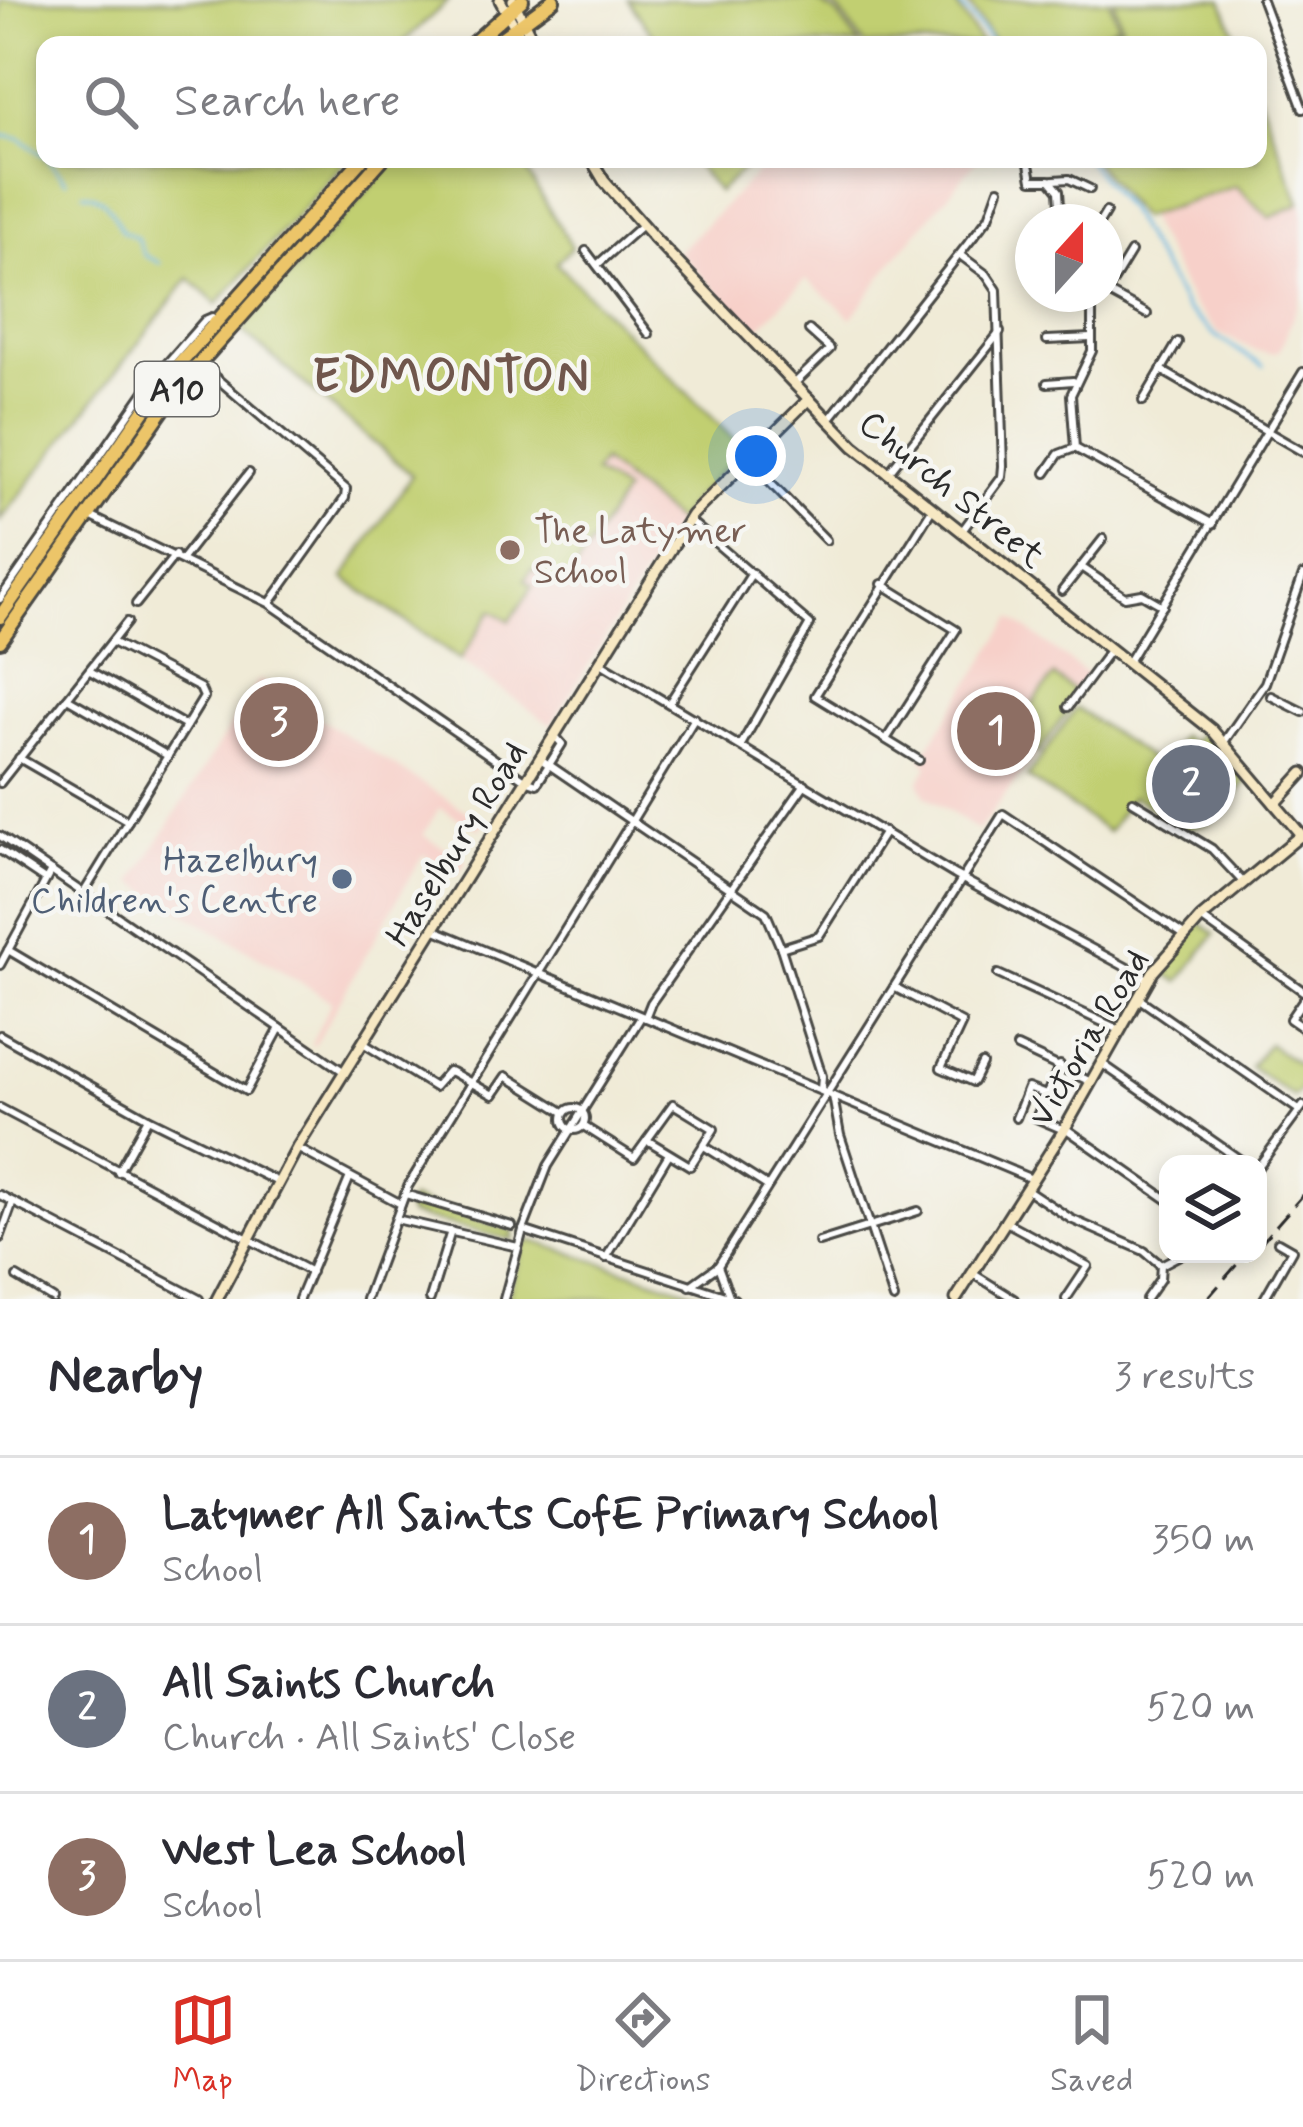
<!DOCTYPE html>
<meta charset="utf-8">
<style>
:root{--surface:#fff;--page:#f2f2f3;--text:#2b2b33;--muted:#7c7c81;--line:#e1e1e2;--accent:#d93025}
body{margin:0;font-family:Mynerve,sans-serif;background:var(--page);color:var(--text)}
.controls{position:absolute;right:36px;bottom:36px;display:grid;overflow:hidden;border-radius:24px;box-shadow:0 6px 18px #0003}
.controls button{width:108px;height:108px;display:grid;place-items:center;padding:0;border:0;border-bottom:3px solid var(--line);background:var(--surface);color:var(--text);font:60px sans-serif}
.compass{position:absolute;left:1015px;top:204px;width:108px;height:108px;border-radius:50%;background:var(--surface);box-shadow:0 6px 18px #0003;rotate:21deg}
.you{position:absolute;left:756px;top:456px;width:42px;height:42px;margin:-30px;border:9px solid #fff;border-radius:50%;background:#1a73e8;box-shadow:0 0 0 18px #1a73e833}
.badge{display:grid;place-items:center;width:78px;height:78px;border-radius:50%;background:var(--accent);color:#fff;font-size:39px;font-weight:700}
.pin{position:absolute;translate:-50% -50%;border:6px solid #fff;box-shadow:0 3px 12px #0006}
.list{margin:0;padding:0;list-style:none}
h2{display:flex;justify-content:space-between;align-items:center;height:156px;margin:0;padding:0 48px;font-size:51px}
h2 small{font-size:39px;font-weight:400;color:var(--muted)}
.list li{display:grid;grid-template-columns:78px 1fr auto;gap:36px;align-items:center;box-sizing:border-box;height:168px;padding:0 48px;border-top:3px solid var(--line)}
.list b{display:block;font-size:45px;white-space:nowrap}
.list p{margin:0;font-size:39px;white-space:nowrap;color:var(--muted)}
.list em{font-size:39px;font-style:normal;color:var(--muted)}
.icon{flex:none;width:66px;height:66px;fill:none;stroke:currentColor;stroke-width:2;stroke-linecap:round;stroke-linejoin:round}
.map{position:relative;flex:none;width:1303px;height:1299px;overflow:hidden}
.search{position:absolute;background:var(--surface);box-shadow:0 6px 18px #0003;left:36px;right:36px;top:36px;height:132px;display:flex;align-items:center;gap:30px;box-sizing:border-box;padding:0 42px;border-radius:24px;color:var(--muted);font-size:45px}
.sheet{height:660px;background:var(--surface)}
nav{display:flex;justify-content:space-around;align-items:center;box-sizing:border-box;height:168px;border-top:3px solid var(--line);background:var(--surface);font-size:33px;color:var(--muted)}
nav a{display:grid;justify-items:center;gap:6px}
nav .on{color:var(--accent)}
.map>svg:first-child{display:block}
.built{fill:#f7d0c9}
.green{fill:#c1cf71;stroke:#767d4e;stroke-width:3}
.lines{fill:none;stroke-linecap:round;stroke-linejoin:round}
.stream{stroke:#68b7e2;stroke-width:3}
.street-casing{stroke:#494845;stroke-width:12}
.secondary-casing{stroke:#494845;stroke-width:15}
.highway-casing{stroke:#494845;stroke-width:18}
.street{stroke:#fff;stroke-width:6}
.secondary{stroke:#f7e8c3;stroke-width:9}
.highway{stroke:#ecc569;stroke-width:12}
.rail{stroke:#2b2b2b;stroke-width:3;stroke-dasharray:18 9;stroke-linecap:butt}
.education-dot{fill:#8d6e63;stroke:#f6f6f2;stroke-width:4.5}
.service-dot{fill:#5c6f8a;stroke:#f6f6f2;stroke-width:4.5}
.labels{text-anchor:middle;stroke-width:9;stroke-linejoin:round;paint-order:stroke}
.shield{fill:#f6f6f2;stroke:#686867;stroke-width:3}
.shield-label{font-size:33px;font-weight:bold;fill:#2b2b2b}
.street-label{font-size:36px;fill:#2b2b2b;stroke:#f6f6f2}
.education-label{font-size:36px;fill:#785e54;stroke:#f6f6f2;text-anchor:start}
.service-label{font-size:36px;fill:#4e5e75;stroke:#f6f6f2;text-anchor:end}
.district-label{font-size:48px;font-weight:bold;letter-spacing:3px;fill:#70564c;stroke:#f6f6f2}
</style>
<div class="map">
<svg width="1303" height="1299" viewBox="0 0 1303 1299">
<rect width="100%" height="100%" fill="#f6f6f2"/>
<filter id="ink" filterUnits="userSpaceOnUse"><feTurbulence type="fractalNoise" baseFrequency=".00833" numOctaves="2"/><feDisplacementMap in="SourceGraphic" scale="24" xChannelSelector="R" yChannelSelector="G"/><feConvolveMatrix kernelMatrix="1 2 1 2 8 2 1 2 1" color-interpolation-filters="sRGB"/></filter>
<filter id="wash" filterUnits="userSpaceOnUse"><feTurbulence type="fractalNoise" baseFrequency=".004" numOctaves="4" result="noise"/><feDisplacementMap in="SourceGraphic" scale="48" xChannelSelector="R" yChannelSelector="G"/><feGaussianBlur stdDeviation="2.7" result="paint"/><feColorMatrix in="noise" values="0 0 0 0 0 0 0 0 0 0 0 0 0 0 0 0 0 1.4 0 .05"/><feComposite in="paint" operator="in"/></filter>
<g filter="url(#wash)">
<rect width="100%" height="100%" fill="#f0ebd7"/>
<g class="built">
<polygon points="1273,144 1303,206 1303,291 1280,350 1274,353 1256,351 1219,333 1192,304 1140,203 1258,159"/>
<polygon points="771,159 978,159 893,261 852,318 806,279 756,331 678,252"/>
<polygon points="602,460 677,522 551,725 344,578 413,475"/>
<polygon points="1012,618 1089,676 1066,705 1069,709 978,831 926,796 919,782 928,766 921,758"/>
<polygon points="259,680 483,822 479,829 439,808 423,835 466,861 457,874 423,854 314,1046 311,1044 332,1001 133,882"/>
</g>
<g class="green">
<polygon points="0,0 449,0 400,45 45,45 45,159 348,159 217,304 189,278 0,521"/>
<polygon points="628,0 814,0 837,14 860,45 660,45"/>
<polygon points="823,0 953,0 982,45 865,45 839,10"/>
<polygon points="965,0 1109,0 1118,24 1082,45 997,45"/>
<polygon points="1113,0 1222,0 1240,45 1090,45 1122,25"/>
<polygon points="1258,93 1300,203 1270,218 1236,186 1140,218 1092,159 1258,159"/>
<polygon points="396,159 519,159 572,247 556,263 744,449 692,501 677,522 602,461 594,473 624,492 563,588 532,569 525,580 533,586 510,621 492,610 460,660 344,578 412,475 241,330"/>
<polygon points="691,159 754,159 718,192"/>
<polygon points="1054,676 1076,693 1066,705 1069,709 1038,753 1011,732"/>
<polygon points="1076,708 1153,761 1165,760 1181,736 1192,743 1201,731 1227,755 1247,782 1210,823 1186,829 1132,796 1108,832 1027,777"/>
<polygon points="1200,923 1215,934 1179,982 1160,970"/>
<polygon points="1268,1044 1303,1067 1303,1088 1294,1097 1250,1067"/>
<polygon points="410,1200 513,1231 513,1240 410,1215 406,1209"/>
<polygon points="533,1241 716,1299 507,1299 524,1243"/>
</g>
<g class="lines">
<g class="stream">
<polyline points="956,0 994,45"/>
<polyline points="0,135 20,139 45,156"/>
<polyline points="48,159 66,181"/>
<polyline points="1086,159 1128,211 1186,309 1217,337 1263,366"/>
<path d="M83 193C107 196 112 211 122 231L137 238 144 255 160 263"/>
</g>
</g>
</g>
<g filter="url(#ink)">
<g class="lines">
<g class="street-casing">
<g id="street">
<polyline points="1262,0 1303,109"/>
<polyline points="1028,159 1032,180 1050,180 1059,191 1061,222"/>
<polyline points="1054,180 1069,179 1090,189"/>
<polyline points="1100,222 1106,212"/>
<polyline points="586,251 649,334"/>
<polyline points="960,255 987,275 997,290 1003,466 1002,477 962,531"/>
<polyline points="597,265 642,225"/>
<polyline points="1108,290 1131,252"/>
<polyline points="1105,291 1147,314"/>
<polyline points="1072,299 1072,294"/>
<polyline points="1047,340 1091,338"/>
<polyline points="201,365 346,489 345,498 270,603"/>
<polyline points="1161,370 1303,452"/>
<polyline points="795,383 830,349 809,330"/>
<polyline points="1047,383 1073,381"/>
<polyline points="1143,401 1178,342"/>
<polyline points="828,421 989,217 999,189"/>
<polyline points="1075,448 1071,395 1092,351 1092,294"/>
<polyline points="749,461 826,540"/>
<polyline points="889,472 1000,332"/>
<polyline points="1046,473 1059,454 1075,448 1213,524"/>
<polyline points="90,516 269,603 525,780 537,784 562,744 555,736"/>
<polyline points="689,520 810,624 741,745"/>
<polyline points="182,559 249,473"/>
<polyline points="1081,567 1103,539"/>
<polyline points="882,584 956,630 887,738"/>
<polyline points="1062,591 1081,567 1125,597 1142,594 1163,606"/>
<polyline points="0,599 155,377 205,320 212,317 214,322"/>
<polyline points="136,604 175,555"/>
<polyline points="599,662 955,875 1148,979"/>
<polyline points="1128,662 1303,372"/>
<polyline points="90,671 186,726"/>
<polyline points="1271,696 1303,712"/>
<polyline points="67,698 168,756"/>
<polyline points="669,703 752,573"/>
<polyline points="1068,707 1111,649"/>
<polyline points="1224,742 1265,683 1303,575"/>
<polyline points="19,758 128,821"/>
<polyline points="539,758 766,913 781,948 822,1076 821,1090"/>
<polyline points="919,760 815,696 933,508"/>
<polyline points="0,783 127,622"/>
<polyline points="1133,801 1212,849 1242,881"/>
<polyline points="0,836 343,1071"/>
<polyline points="0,850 45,880"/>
<polyline points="83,894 204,697 200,688 114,643"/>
<polyline points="1201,918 1303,991"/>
<polyline points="433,929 1032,1179"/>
<polyline points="781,948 819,936 885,832"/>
<polyline points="8,950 246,1091 280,1028"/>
<polyline points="0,965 51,871"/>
<polyline points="998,974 1120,1030"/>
<polyline points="894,987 962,1023 941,1068 973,1082 982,1064"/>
<polyline points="1138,998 1299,1110"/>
<polyline points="1303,1000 1290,1019 1303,1028"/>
<polyline points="645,1018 651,1003 805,784"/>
<polyline points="0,1035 148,1118 278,1182"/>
<polyline points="363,1043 434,1087 448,1071 452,1072 493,1095 506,1076 562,1111"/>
<polyline points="1017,1047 1089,1081"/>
<polyline points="1101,1063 1246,1164"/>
<polyline points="1060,1065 1036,1118 1064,1130"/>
<polyline points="833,1096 840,1135 894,1299"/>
<polygon points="673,1104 714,1129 690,1166 647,1140"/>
<polyline points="0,1108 311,1272"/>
<circle cx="574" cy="1119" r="11"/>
<polyline points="1016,1118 1028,1088 1046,1095"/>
<polyline points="585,1127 634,1158 647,1140"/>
<polyline points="1065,1128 1168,1200"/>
<polyline points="704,1146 767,1186"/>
<polyline points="297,1148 401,1204"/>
<polyline points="1258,1167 1303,1106"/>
<polyline points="118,1172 148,1118"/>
<polyline points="1026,1189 1071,1219 1144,1251 1161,1265"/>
<polyline points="405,1194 512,1226"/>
<polyline points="0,1195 199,1299"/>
<polyline points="396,1219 518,1247"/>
<polyline points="1006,1222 1088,1266 1066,1299"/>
<polyline points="523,1230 734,1299"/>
<polyline points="0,1238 13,1202"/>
<polyline points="819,1242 918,1211"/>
<polyline points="606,1258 669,1154"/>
<polyline points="718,1266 730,1298"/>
<polyline points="972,1273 1014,1299"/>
<polyline points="17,1277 53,1299"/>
<polyline points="690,1286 718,1266 1003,814 1184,935"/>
<polyline points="299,1299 350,1177"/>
<polyline points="366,1299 408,1186 695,718"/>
<polyline points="430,1299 451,1231"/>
<polyline points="504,1299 523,1230 548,1166 641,1017"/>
<polyline points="1146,1299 1160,1279 1161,1265 1182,1254"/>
<polyline points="1264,1299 1292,1250 1278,1242"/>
</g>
</g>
<g class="secondary-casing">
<g id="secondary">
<polyline points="500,0 525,45"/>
<polyline points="513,0 535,45"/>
<polyline points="591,159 604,181 655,239 854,446 1212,730 1303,837"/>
<polyline points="1275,804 1303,773"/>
<polyline points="217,1299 297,1148 692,515 809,399"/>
<polyline points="956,1299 1064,1130 1153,972 1201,918 1301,835"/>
</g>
</g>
<g class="highway-casing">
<g id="highway">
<polyline points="471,45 522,0"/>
<polyline points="492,45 553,0"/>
<polyline points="0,617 168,376 362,159"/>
<polyline points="0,641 180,385 382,159"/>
</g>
</g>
<use href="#street" class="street"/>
<use href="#secondary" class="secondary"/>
<use href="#highway" class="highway"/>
<g class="rail">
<polyline points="1258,1246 1303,1195"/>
<polyline points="1207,1299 1246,1254"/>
</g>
</g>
</g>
<circle class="education-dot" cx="510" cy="550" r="12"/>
<circle class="service-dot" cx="342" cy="879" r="12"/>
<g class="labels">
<rect class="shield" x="135" y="362" width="84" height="54" rx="9"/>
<g class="shield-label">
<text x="177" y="401">A10</text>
</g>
<g class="street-label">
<text transform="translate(953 488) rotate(39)" y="13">Church Street</text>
<text transform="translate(455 843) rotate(-58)" y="13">Haselbury Road</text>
<text transform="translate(1087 1037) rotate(-59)" y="13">Victoria Road</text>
</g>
<g class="education-label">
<text x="534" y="542">The Latymer<tspan x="534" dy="41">School</tspan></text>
</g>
<g class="service-label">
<text x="318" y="871">Hazelbury<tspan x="318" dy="41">Children's Centre</tspan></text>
</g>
<g class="district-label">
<text x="452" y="391">EDMONTON</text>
</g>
</g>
</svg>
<div class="controls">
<button><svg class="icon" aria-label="layers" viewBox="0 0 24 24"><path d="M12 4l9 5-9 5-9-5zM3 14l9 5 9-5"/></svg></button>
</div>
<svg class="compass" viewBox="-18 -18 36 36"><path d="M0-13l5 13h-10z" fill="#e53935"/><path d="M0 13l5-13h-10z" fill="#7c7c81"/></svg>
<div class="you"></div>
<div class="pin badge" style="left:996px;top:731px;background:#8d6e63">1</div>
<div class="pin badge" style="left:1191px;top:784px;background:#6b7280">2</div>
<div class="pin badge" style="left:279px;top:722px;background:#8d6e63">3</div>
<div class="search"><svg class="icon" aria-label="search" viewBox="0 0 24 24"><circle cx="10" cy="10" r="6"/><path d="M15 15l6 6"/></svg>Search here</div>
</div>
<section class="sheet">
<h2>Nearby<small>3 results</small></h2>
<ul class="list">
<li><span class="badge" style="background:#8d6e63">1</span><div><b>Latymer All Saints CofE Primary School</b><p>School</p></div><em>350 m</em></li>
<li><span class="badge" style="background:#6b7280">2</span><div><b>All Saints Church</b><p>Church · All Saints' Close</p></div><em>520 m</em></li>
<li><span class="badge" style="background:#8d6e63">3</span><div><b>West Lea School</b><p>School</p></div><em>520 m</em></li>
</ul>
</section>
<nav>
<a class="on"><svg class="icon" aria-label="map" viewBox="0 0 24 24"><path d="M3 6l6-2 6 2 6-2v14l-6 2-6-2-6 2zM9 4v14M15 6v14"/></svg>Map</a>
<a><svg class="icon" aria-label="directions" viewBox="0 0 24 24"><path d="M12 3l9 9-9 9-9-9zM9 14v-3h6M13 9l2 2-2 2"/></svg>Directions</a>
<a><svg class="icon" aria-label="saved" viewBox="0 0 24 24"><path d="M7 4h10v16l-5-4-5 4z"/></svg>Saved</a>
</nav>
